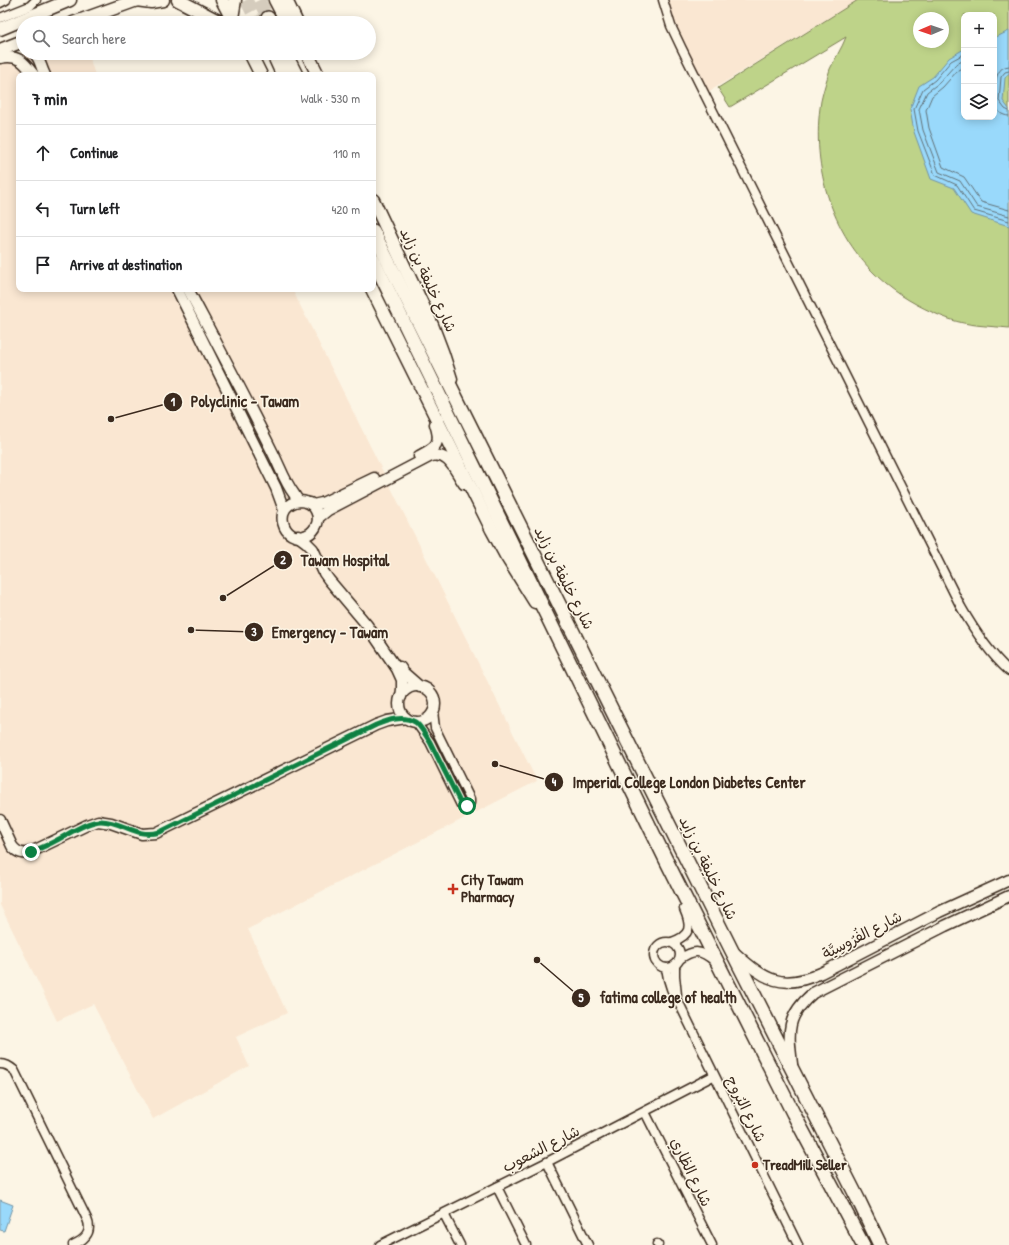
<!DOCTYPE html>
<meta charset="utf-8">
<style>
:root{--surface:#fff;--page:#f2f2f2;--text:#202124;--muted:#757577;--line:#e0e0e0}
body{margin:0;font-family:"Patrick Hand","Playpen Sans Arabic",sans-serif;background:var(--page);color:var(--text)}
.controls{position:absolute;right:12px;top:12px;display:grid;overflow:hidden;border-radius:8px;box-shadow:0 2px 10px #0003}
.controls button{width:36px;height:36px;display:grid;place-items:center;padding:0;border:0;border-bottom:1px solid var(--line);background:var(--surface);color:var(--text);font:20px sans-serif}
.compass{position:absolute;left:913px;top:12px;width:36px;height:36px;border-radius:50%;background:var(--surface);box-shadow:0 2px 10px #0003;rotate:268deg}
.stop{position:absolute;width:12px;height:12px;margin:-9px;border:3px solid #0b8043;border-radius:50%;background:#fff}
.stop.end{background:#0b8043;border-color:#fff;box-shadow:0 1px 4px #0008}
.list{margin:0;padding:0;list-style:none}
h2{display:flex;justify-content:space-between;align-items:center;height:52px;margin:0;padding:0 16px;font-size:17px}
h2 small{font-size:13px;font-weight:400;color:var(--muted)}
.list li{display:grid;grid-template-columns:26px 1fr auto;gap:12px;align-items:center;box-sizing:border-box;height:56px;padding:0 16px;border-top:1px solid var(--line)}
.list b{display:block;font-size:15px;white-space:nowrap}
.list em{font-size:13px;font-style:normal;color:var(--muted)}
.icon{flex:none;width:22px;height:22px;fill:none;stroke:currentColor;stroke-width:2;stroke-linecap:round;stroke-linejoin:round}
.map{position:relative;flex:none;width:1009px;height:1245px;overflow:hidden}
.search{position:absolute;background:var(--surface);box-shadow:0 2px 10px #0003;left:16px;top:16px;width:360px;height:44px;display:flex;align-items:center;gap:10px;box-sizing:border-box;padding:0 14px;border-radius:22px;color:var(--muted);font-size:15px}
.panel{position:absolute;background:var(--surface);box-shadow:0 2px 10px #0003;left:16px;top:72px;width:360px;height:220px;border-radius:8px}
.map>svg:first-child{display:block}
.built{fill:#fae7d2}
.green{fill:#bed389;stroke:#7c7e54;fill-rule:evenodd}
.water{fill:#99d9fb;stroke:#7393a3}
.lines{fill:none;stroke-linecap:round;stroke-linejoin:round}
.shore{stroke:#617076;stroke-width:1}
.trunk-tunnel{stroke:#d5ccbd;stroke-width:13;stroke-dasharray:13 6;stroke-linecap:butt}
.minor-casing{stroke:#3b2a1e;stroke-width:11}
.tertiary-casing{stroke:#3b2a1e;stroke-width:13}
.primary-casing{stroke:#3b2a1e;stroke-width:15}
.trunk-casing{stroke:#3b2a1e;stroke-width:16}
.minor{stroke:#fcf5e5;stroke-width:8}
.tertiary{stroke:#fcf5e5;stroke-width:10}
.primary{stroke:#fcf5e5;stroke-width:12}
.trunk{stroke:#fcf5e5;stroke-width:13}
.route{stroke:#0b8043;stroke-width:5}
.poi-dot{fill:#c8321e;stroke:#fcf5e5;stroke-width:1.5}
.labels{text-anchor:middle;stroke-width:3;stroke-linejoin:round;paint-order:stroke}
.street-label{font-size:15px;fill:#3b2a1e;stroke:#fcf5e5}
.poi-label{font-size:15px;font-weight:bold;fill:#3b2a1e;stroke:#fcf5e5;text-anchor:start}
.leader{fill:none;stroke:#3b2a1e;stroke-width:1.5}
.callout-dot{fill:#3b2a1e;stroke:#fcf5e5;stroke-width:1.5}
.mark-label{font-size:12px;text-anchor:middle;font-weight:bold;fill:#fff}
.callout-label{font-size:16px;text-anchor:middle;font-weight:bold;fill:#3b2a1e;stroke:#fcf5e5;stroke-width:3;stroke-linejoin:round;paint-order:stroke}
</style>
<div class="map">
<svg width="1009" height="1245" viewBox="0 0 1009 1245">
<rect width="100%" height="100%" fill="#fcf5e5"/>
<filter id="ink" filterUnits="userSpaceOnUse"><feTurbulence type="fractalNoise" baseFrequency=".025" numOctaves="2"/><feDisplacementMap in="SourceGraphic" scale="8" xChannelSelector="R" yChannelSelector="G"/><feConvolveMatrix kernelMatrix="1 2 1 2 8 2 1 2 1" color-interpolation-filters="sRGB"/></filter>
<g filter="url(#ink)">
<g class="built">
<polygon points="664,0 858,0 705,94"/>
<polygon points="25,53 80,53 89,56 95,75 19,75 19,289 292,289 537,781 248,929 287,1013 236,1037 249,1066 153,1119 93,1004 57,1021 0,905 0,63"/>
</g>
<path class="green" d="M858 0H1009V328C990 326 968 326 949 319 927 311 904 299 886 284 833 240 810 168 821 101 823 91 827 79 830 69 835 58 842 48 846 37L730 107 718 88ZM964 15H994V117H964ZM919 18H943V42H919Z"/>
<g class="water">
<polygon points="1009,31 1009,73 1005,78 1003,101 1009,109 1009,226 971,214 954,188 931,179 914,132 910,109 919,86 933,77 949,58 964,49 964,117 994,117 994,38"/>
<polygon points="0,1200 13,1205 4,1231 0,1230"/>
</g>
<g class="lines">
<g class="shore">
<polyline points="964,54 951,61 935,80 923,89 914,109 918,131 935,175 957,185 974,211 1009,221"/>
<polyline points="964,60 955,65 939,83 927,92 919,109 923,130 939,172 960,181 977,207 1009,216"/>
<path d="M1009 66C997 67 996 78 995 88 994 99 993 115 1009 116"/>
<polyline points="964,67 958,70 943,87 932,96 926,110 929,128 943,167 964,177 981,202 1009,210"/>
<polyline points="1009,71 1005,72 1001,77 999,101 1005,109 1009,111"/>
</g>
<g class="trunk-tunnel">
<polyline points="246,0 258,23"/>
<polyline points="259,0 268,18"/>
</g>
<g class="minor-casing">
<g id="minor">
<path d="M663 0 671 26 681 47 961 607C974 630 989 653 1009 671"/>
<polyline points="0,3 6,0"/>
<polyline points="0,18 30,6 36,0"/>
<path d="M415 721 430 742 461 805C464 807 467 807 470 803V799L435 728 433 711"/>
<circle cx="667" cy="955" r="13"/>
<path d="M672 942C691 935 692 927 684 909"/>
<path d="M680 959C694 949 701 950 714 961"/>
<polyline points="675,965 675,976 677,995"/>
<path d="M666 968C668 983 672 995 681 1007L798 1245"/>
<path d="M0 1064C6 1064 9 1066 14 1070L87 1219C93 1233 84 1240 73 1245"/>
<polyline points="645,1112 712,1245"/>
<polyline points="547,1162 588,1245"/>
<polyline points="497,1187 526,1245"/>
<polyline points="444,1214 460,1245"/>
<polyline points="657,1244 658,1245"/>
<polyline points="380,1245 547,1162 713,1076"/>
</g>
</g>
<g class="tertiary-casing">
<g id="tertiary">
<path d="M34 53C40 58 41 68 45 75"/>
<path d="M0 58C18 54 24 62 34 75"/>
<polyline points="177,289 276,488 284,510"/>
<path d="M188 289C217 344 246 398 273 453 280 467 285 482 294 494 295 496 298 500 300 501 302 501 304 501 306 502 315 505 320 515 317 524 315 529 312 533 307 535 283 546 270 504 300 501"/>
<path d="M419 456C436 447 442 444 435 424"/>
<polyline points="310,503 313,505 322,503 374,478"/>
<path d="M318 518 328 510 431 456C450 452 455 472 464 484"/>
<polyline points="298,536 306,542 313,549 324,573 329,580 367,625 397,669 402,680 402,689 401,697"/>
<polyline points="400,667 404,673 420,687"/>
<circle cx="417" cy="704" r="18"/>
<path d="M0 820 12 846C17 853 24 855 31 852L87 825 98 821 111 823 142 834 156 833 376 725 387 721 406 718"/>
<path d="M735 953C765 980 782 991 821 973L939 912 1009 880"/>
<path d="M792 1064C788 1031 786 1016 813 993L945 926 1009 896"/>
</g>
</g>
<g class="primary-casing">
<g id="primary">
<polyline points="136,0 151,2 163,0"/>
<polyline points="178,0 222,23"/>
<polyline points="222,0 234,23"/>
<polyline points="275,0 287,23"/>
<polyline points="286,0 297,23"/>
<polyline points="232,18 235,0"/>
<polyline points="73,23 137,0"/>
<polyline points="0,29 70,0"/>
<polyline points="0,50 23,41"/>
<polyline points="250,53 261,75"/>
<polyline points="307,53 318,75"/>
<polyline points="373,200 432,325 443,354 451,379"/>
<polyline points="372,289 492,530 505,554 535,602"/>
</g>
</g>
<g class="trunk-casing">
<g id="trunk">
<polyline points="268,18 270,23"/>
<polyline points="273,53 283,75"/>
<polyline points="285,53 296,75"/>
<polyline points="373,231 731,949 858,1199 880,1245"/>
<polyline points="373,259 665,858 793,1113 863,1245"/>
</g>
</g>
<use href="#minor" class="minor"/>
<use href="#tertiary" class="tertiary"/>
<use href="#primary" class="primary"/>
<use href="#trunk" class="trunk"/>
</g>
</g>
<g class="lines" filter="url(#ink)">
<path class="route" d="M31 852C41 848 50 844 59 839 70 833 88 821 101 821 123 821 136 839 160 832L376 725C388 720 403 715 415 722 420 725 427 737 430 742L462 806H467"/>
</g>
<g class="poi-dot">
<path d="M451 883h4v4h4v4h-4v4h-4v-4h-4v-4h4z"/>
<circle cx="755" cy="1165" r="4"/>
</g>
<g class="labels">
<g class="street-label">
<text transform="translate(428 280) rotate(65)" y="5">شارع خليفة بن زايد</text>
<text transform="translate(564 578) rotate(63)" y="5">شارع خليفة بن زايد</text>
<text transform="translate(708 868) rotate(64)" y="5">شارع خليفة بن زايد</text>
<text transform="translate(862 935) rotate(-27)" y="5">شارع الفُرُوسِيَّة</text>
<text transform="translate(746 1109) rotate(64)" y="5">شارع البُروج</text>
<text transform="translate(541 1149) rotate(-27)" y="5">شارع الشعوب</text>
<text transform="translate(691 1172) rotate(64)" y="5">شارع الظاري</text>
</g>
<g class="poi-label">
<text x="461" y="885">City Tawam<tspan x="461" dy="17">Pharmacy</tspan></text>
<text x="763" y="1170">TreadMill Seller</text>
</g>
</g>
<path class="leader" d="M111 419L173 402M223 598L283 560M191 630L254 632M495 764L554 782M537 960L581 998"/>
<g class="callout-dot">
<circle cx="111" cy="419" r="4"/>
<circle cx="223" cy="598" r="4"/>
<circle cx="191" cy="630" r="4"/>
<circle cx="495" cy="764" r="4"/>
<circle cx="537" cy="960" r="4"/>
<circle cx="173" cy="402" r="10"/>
<circle cx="283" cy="560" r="10"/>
<circle cx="254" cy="632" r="10"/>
<circle cx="554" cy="782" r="10"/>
<circle cx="581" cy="998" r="10"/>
</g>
<g class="mark-label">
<text x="173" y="406">1</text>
<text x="283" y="564">2</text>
<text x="254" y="636">3</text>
<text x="554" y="786">4</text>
<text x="581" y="1002">5</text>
</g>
<g class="callout-label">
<text x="245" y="407">Polyclinic - Tawam</text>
<text x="345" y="566">Tawam Hospital</text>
<text x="330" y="638">Emergency - Tawam</text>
<text x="689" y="788">Imperial College London Diabetes Center</text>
<text x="668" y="1003">fatima college of health</text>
</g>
</svg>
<div class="controls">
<button>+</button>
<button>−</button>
<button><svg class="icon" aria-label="layers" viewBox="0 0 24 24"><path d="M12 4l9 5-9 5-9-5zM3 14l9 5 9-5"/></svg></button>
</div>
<svg class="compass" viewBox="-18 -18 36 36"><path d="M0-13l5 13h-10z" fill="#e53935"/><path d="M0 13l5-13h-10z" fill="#757577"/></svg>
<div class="stop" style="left:467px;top:806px"></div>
<div class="stop end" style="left:31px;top:852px"></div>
<div class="search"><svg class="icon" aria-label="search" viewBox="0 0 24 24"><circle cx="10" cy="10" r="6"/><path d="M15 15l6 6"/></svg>Search here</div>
<section class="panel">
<h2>7 min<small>Walk · 530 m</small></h2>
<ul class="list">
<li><svg class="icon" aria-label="ahead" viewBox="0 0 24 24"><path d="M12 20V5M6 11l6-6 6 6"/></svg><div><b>Continue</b></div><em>110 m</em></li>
<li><svg class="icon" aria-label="left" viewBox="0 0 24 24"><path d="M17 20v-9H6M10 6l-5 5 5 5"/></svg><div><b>Turn left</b></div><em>420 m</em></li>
<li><svg class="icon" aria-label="arrive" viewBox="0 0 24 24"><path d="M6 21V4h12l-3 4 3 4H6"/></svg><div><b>Arrive at destination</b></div></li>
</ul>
</section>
</div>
